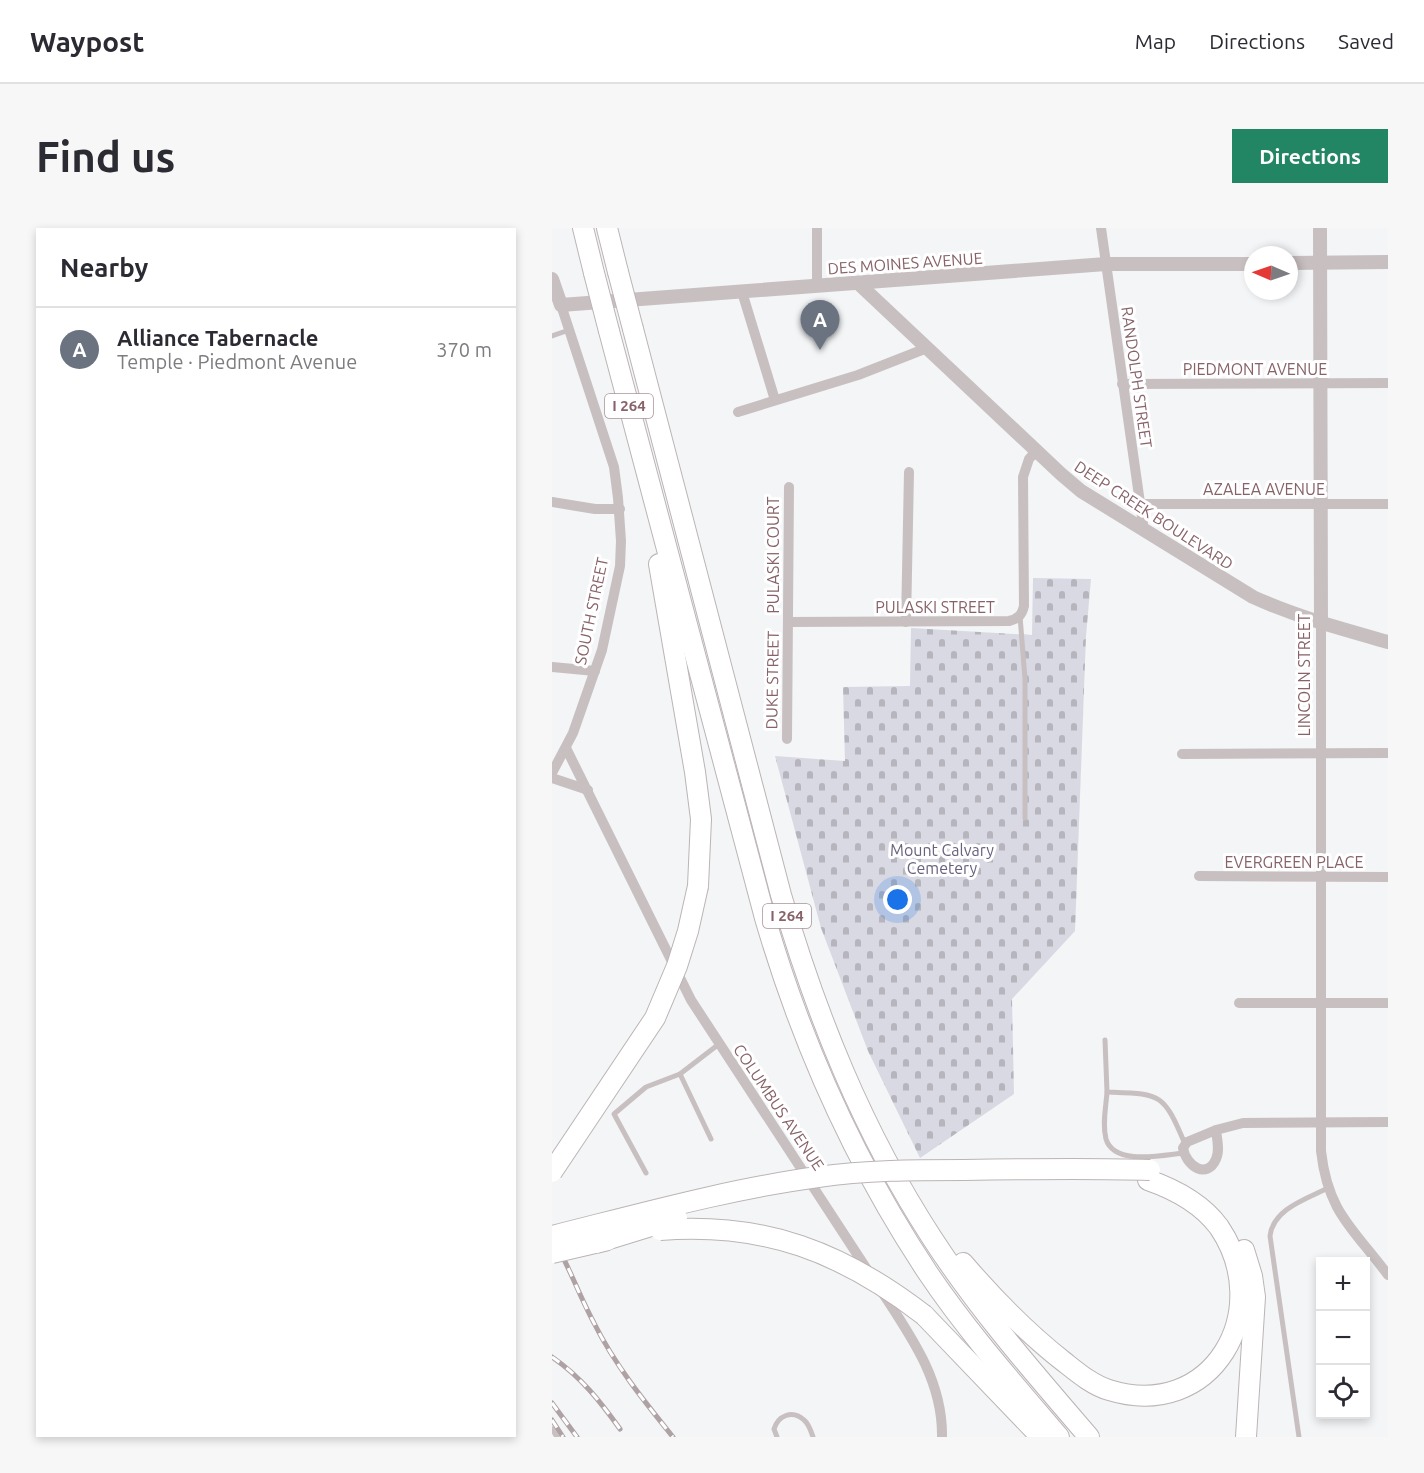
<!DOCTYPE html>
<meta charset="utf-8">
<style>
:root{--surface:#fff;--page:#f7f7f7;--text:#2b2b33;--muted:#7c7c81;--line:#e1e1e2;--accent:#228564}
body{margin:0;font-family:Ubuntu,sans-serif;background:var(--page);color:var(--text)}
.controls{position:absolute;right:18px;bottom:18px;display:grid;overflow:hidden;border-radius:0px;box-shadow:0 3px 9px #0003}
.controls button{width:54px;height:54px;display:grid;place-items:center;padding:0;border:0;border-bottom:2px solid var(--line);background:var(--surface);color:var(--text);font:30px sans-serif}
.compass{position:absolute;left:692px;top:18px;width:54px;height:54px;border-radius:50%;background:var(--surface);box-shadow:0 3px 9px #0003;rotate:272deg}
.you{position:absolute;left:346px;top:672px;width:21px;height:21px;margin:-15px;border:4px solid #fff;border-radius:50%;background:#1a73e8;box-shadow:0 0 0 9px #1a73e833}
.badge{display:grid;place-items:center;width:39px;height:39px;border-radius:50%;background:var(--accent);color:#fff;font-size:20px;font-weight:700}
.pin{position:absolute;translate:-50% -50px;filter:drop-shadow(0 2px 3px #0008)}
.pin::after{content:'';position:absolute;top:32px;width:21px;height:18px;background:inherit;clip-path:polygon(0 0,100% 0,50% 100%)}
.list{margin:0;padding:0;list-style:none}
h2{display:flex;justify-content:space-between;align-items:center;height:78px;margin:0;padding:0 24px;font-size:26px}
h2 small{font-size:20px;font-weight:400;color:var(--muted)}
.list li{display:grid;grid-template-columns:39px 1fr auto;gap:18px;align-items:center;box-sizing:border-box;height:84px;padding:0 24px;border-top:2px solid var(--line)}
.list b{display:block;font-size:22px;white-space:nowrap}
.list p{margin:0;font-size:20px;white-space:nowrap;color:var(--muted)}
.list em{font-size:20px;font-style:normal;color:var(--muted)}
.icon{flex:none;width:33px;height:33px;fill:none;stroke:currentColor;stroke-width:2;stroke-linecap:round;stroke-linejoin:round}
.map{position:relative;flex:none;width:836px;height:1209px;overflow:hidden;border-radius:0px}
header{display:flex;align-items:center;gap:36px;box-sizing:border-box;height:84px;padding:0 30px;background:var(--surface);border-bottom:2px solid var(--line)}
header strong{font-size:28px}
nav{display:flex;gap:33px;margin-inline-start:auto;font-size:21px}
.intro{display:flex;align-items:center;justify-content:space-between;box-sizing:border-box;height:144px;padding:0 36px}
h1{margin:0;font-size:42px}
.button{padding:15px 27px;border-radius:0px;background:var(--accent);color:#fff;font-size:21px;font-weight:700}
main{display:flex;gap:36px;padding:0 36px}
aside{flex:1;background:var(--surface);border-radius:0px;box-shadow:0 3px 9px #0003}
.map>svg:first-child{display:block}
.cemetery{fill:url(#cemetery-stones)}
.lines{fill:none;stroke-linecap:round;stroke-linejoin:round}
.motorway-casing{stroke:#bcb4b5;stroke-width:22}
.service{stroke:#c8bfc0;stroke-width:5}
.minor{stroke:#c8bfc0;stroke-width:10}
.tertiary{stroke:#c8bfc0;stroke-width:14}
.motorway{stroke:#fff;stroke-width:20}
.rail-casing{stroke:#afa2a4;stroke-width:5}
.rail{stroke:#fff;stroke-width:3;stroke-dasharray:9;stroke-linecap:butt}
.motorway-bridge-casing{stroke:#bcb4b5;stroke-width:22;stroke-linecap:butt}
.motorway-bridge{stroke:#fff;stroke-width:20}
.labels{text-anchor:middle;stroke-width:6;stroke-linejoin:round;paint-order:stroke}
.shield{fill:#fff;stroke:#ab9296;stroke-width:1.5}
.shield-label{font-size:15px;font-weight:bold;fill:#876369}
.street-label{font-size:16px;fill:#876369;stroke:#fff}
.park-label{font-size:16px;fill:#68627e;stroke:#fff}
</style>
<header>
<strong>Waypost</strong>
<nav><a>Map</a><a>Directions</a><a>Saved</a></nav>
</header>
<div class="intro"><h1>Find us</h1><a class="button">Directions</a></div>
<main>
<aside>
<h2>Nearby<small></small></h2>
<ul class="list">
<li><span class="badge" style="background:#6b7280">A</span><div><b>Alliance Tabernacle</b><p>Temple · Piedmont Avenue</p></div><em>370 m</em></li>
</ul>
</aside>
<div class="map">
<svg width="836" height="1209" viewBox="0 0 836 1209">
<defs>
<pattern id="cemetery-stones" width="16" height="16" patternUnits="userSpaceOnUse" patternTransform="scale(1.5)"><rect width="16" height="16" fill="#d9d9e3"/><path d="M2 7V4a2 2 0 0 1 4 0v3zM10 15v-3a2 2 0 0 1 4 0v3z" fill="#b6b4bc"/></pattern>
</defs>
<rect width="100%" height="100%" fill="#f3f5f7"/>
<polygon class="cemetery" points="481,350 539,351 534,408 523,703 460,771 462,866 368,930 316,823 269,700 223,528 293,533 291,459 358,458 359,400 480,407"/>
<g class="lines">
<g class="motorway-casing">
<g id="motorway">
<polyline points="31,0 42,45"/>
<polyline points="55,0 66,44"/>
<path d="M81 101 229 667C265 789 310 902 380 1010 426 1081 482 1145 537 1209"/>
<path d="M57 103 213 690C250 817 303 935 376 1045 415 1103 462 1156 507 1209"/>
<polyline points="107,336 143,544 149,591 146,658"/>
<polyline points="692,1022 700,1048 703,1069 694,1209"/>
<path d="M411 1035C442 1071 474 1104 511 1133 525 1144 540 1157 557 1162 660 1194 724 1083 667 999 650 976 622 961 596 952"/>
<polyline points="372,1087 489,1209"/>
</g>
</g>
<g class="service">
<polyline points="0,108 17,102"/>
<polyline points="468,388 473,451 473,590"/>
<path d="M553 812 555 864C609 866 611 864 633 916"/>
<polyline points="128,846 159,911"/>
<path d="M555 864C554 879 550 896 554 911 562 938 611 927 632 925"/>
<polyline points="94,945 62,886 94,859 128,846 167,816"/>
<polyline points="0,1201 5,1209"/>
<path d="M225 1209 222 1201C226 1188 240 1181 252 1192 257 1196 259 1203 261 1209"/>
<path d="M747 1209 718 1008C721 981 754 971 776 960"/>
</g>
<g class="minor">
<polyline points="549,0 592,303"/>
<polyline points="265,59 265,0"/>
<polyline points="190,64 223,172"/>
<polyline points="570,156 836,155"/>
<polyline points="186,184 306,147 375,120"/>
<polyline points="0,274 43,281 68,281"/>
<polyline points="588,276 836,276"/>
<path d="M236 394 457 393C466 391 470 387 472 378L471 249 477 231 484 223"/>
<polyline points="354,394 357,244"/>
<path d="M769 395V923C776 985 801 1000 836 1047"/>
<polyline points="0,439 43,443"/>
<polyline points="235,511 237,259"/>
<polyline points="14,520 139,772 318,1046"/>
<polyline points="630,526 836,525"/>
<polyline points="0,545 21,505 50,422 68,338 69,313 66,270 62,239 9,77"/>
<polyline points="0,550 36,562"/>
<polyline points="647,648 836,649"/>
<polyline points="687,775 836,775"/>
<path d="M664 902C665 911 668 923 664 931 655 952 634 938 631 920L635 914 664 902 691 895 836 894"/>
<path d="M328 1061C358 1107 391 1152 390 1209"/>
</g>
<g class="tertiary">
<polyline points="768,0 769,395"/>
<polyline points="737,35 836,34"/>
<polyline points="0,51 9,77 554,36 701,36"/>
<path d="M307 56 509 246 529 263 701 369C745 389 790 401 836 414"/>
</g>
<use href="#motorway" class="motorway"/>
<g class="rail-casing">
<g id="rail">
<path d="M0 1008C16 1036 27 1067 42 1095 63 1137 92 1173 121 1209"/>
<path d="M0 1129C29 1149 48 1173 68 1201"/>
<polyline points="0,1175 25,1209"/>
<polyline points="0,1192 11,1209"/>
</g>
</g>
<use href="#rail" class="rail"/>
<g class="motorway-bridge-casing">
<g id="motorway-bridge">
<polyline points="66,44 81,101"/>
<polyline points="42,45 57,103"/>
<polyline points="0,944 103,790 125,738 136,703 146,658"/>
<path d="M108 1002C213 994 290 1024 372 1087"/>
<path d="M0 1008C88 986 177 961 266 949 314 942 363 942 412 942 474 941 536 940 598 942"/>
<polyline points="44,1015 125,990"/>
<polyline points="0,1025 56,1012"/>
</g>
</g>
<use href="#motorway-bridge" class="motorway-bridge"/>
</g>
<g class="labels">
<g class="shield">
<rect x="53" y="166" width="48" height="24" rx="4.5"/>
<rect x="211" y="676" width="48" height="24" rx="4.5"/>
</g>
<g class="shield-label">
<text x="77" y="183">I 264</text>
<text x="235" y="693">I 264</text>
</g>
<g class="street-label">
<text transform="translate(353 35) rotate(-4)" y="6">DES MOINES AVENUE</text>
<text x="703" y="147">PIEDMONT AVENUE</text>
<text transform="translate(585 149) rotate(82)" y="6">RANDOLPH STREET</text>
<text x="712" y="267">AZALEA AVENUE</text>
<text transform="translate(602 287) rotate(33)" y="6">DEEP CREEK BOULEVARD</text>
<text transform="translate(221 327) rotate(-90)" y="6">PULASKI COURT</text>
<text x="383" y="385">PULASKI STREET</text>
<text transform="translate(39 383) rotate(-78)" y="6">SOUTH STREET</text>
<text transform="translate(752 447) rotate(-90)" y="6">LINCOLN STREET</text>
<text transform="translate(220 452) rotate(-89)" y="6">DUKE STREET</text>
<text x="742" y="640">EVERGREEN PLACE</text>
<text transform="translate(227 879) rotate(56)" y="6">COLUMBUS AVENUE</text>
</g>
<g class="park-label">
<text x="390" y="628">Mount Calvary<tspan x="390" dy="18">Cemetery</tspan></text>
</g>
</g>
</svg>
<div class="controls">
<button>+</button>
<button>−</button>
<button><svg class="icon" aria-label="locate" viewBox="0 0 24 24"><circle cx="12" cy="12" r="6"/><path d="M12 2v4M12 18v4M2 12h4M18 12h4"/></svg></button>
</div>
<svg class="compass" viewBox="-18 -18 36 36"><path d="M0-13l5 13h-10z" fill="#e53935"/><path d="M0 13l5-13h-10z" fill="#7c7c81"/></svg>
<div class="you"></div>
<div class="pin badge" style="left:268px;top:122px;background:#6b7280">A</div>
</div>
</main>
